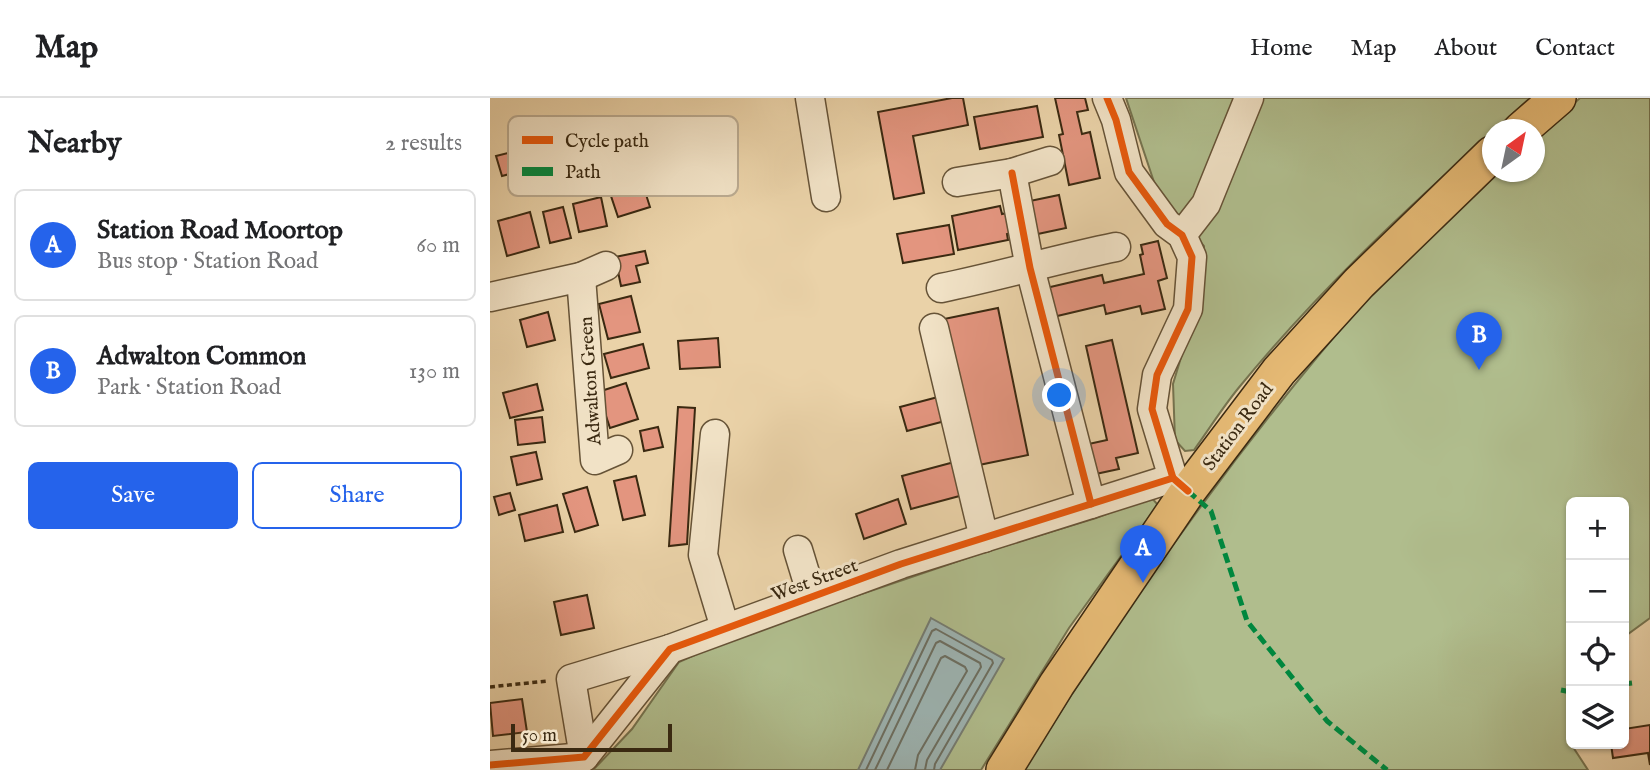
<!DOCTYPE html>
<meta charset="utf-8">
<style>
:root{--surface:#fff;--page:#f6f6f6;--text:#202124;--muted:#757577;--line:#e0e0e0;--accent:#2563eb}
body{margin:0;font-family:"IM FELL English",serif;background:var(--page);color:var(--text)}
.controls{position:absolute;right:21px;bottom:21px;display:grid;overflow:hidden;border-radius:10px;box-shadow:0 2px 5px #0004}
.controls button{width:63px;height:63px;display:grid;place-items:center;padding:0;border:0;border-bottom:2px solid var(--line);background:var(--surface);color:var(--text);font:35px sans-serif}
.compass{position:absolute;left:992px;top:21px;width:63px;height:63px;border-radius:50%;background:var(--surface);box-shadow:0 2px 5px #0004;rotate:33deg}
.scale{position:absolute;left:21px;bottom:18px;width:161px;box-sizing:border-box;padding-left:7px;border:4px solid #3a2911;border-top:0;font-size:19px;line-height:24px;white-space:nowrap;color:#3a2911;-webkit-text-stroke:5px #f1e2c6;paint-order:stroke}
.you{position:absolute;left:570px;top:298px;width:24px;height:24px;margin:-18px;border:5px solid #fff;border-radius:50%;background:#1a73e8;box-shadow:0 0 0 10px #1a73e833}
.badge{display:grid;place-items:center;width:46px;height:46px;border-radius:50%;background:var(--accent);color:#fff;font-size:23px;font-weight:700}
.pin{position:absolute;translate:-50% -58px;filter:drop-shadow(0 2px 4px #0008)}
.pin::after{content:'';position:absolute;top:37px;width:24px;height:21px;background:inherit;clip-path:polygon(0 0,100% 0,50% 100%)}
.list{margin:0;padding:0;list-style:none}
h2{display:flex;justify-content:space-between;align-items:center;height:91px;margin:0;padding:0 28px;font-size:30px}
h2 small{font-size:23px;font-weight:400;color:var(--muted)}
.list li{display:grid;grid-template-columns:46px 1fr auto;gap:21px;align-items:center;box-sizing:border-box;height:112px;margin:0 14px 14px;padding:0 14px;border:2px solid var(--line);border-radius:10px}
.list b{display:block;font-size:26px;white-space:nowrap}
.list p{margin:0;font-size:23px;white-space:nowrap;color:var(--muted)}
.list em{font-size:23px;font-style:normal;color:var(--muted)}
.actions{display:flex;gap:14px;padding:21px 28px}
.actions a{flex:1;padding:16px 0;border:2px solid var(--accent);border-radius:10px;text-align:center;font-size:24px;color:var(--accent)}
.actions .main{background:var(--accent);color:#fff}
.icon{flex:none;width:38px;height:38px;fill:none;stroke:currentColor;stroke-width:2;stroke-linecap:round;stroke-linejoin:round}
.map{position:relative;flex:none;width:1160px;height:672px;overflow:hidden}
header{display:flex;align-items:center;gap:42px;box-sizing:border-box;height:98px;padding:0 35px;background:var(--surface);border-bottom:2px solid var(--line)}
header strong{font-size:33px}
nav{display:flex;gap:38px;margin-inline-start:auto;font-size:24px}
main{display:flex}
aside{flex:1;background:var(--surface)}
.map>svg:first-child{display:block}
.green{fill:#b0bd8d;stroke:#75734f;stroke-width:2}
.water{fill:#9db5b4;stroke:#757d73;stroke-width:2}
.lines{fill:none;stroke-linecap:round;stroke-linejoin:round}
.shore{stroke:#6c6f62;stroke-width:2}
.building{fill:#e3957f;stroke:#3a2911;stroke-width:2}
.minor-casing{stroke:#665337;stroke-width:31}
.major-casing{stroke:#3a2911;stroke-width:38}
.path{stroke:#3a2911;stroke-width:3.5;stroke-dasharray:5 3.5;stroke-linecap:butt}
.minor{stroke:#f1e2c6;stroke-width:28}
.major{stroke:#e5b974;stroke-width:35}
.quiet{stroke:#00873e;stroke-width:5;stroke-dasharray:10 5;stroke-linecap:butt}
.cycleway-casing{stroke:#f1e2c6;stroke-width:11}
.cycleway{stroke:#e8590c;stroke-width:7}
.labels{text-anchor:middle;stroke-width:6;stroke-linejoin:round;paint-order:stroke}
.street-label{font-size:19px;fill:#3a2911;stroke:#f1e2c6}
.key{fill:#f1e2c6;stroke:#baaa90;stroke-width:2}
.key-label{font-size:19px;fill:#3a2911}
</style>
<header>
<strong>Map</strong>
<nav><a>Home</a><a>Map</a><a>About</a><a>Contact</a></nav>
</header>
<main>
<aside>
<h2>Nearby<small>2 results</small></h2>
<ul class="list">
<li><span class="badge">A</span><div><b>Station Road Moortop</b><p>Bus stop · Station Road</p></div><em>60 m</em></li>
<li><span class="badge">B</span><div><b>Adwalton Common</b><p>Park · Station Road</p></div><em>130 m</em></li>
</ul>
<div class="actions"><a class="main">Save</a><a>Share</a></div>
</aside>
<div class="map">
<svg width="1160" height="672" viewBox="0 0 1160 672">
<rect width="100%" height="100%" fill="#ead2a8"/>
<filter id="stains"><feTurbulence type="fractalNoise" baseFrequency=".00286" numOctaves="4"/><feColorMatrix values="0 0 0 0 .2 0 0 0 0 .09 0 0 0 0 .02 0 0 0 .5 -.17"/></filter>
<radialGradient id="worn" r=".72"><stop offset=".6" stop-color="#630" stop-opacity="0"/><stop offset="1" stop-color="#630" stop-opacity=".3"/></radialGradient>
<g class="green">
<path d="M636 0H1040C940 89 837 182 751 287 734 307 720 330 704 352L695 353 685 342 683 286 712 190 714 148 667 93Z"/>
<path d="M1090 0H1160V520L1134 539V404H1081V646L1098 672H534C637 505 751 344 881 196 919 153 966 113 1007 74H1044L1045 40Z"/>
<polygon points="661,399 668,407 579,530 491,672 99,672 105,670 142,631 189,564 245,539 495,454 606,420"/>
</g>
<polygon class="water" points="441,520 514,561 450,672 368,672"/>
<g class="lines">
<g class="shore">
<polyline points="376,672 442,533 446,531 502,562 503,565 445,666 444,672"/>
<polyline points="385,672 446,545 450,543 490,565 491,569 437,662 435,672"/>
<polyline points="397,672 451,560 455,558 475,569 477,573 428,657 425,672"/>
</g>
</g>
<g class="building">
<polygon points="462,0 473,0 478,27 423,38 434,95 404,101 388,14"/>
<polygon points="565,0 595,0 598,12 587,14 592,36 600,34 610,80 579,87 569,37 573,36"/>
<polygon points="547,8 553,39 490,51 484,19"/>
<polygon points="22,54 27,74 12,78 6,58"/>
<polygon points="152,84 160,109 128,119 120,95"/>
<polygon points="569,97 576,130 543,137 542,131 517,136 518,142 468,152 462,118 510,108 512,116 536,111 535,104"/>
<polygon points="111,99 117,128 89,134 83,106"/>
<polygon points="73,109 81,140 60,145 53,114"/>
<polygon points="40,114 49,149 17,158 8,123"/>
<polygon points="459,127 464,156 413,165 407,136"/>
<polygon points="668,143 677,180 668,183 675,211 652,216 650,208 616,216 614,207 563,219 556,190 612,177 614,185 654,176 650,157 653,156 651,147"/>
<polygon points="155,153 158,165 146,168 150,184 131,188 125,159"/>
<polygon points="141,198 150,234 118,241 109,206"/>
<polygon points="508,210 538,357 484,368 454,221"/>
<polygon points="58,214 65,242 37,249 30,222"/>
<polygon points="228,240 230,269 190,271 188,243"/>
<polygon points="622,242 648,355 626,360 629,371 601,377 594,347 617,342 596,248"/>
<polygon points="153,246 159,270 121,280 114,256"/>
<polygon points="136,285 148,321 120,330 108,294"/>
<polygon points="47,286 53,312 20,320 13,295"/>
<polygon points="448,299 455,323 417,333 410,309"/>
<polygon points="188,309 205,310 197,446 179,448"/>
<polygon points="52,319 55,344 28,347 25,322"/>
<polygon points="168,329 173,349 154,353 150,333"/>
<polygon points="46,354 52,381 27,387 21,359"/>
<polygon points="468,363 477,396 421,411 412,378"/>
<polygon points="146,378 155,417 133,422 124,383"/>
<polygon points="97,389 108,427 85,434 73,396"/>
<polygon points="20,395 25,412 9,417 4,399"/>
<polygon points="408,401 416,426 374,441 366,416"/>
<polygon points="67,407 73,434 35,443 29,417"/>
<polygon points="97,497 104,530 71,537 64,504"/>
<polygon points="32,601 37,634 3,638 0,605"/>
<polygon points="1160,627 1160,667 1158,655 1123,660 1121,646 1134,646 1134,631"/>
</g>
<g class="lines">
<g class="minor-casing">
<g id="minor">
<polyline points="320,0 336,99"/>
<polyline points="617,0 626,22 639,74 677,126 692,137 702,159 698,211 667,277 662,311 683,380"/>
<polyline points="522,75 540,170 601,406"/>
<polyline points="467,84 522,75 560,63"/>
<polyline points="692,137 716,106 759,0"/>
<polyline points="91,179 116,168"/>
<path d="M451 190C510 178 567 161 626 149"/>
<polyline points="0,199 91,179 105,362 128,352"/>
<polyline points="444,230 494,440"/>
<polyline points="225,336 213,457 235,530"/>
<polyline points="308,452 322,498"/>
<polyline points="94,659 81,581 180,551"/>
<polyline points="0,667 94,659 180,551 411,466 683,380 698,393"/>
</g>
</g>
<g class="major-casing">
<g id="major">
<polyline points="1031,32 1068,0"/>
<polyline points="514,672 567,586 698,393 789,273 869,185 1002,56"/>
</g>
</g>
<polyline class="path" points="0,589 57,583"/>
<use href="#minor" class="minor"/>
<use href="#major" class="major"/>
<g class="quiet">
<polyline points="698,393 721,413 757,523 837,623 897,672"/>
<polyline points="1134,586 1142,585"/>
<polyline points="1071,592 1081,594"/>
</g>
<g class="cycleway-casing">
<g id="cycleway">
<polyline points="617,0 626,22 639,74 677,126 692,137 702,159 698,211 667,277 662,311 683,380"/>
<polyline points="522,75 540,170 601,406"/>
<polyline points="0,667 94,659 180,551 411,466 683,380 698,393"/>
</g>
</g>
<use href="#cycleway" class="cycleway"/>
</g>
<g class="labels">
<g class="street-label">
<text transform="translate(99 283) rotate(-94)" y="7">Adwalton Green</text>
<text transform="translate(747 328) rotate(-53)" y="7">Station Road</text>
<text transform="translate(324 481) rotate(-20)" y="7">West Street</text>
</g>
</g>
<rect x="18" y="18" width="230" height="80" rx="10" class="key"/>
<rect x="32" y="38" width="31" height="8" fill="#e8590c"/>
<rect x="32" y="69" width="31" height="9" fill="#00873e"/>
<g class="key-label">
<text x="75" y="49">Cycle path</text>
<text x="75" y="80">Path</text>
</g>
<rect width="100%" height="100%" filter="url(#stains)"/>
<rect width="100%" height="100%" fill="url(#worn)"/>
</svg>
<div class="controls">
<button>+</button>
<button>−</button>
<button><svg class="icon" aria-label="locate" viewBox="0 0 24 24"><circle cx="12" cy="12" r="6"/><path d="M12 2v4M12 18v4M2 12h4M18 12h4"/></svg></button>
<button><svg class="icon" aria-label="layers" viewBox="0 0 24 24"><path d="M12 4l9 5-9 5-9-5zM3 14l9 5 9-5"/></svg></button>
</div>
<svg class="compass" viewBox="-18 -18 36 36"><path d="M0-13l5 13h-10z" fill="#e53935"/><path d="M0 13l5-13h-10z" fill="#757577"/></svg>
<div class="scale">50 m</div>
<div class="you"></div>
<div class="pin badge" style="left:653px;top:485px">A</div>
<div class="pin badge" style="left:989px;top:272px">B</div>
</div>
</main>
